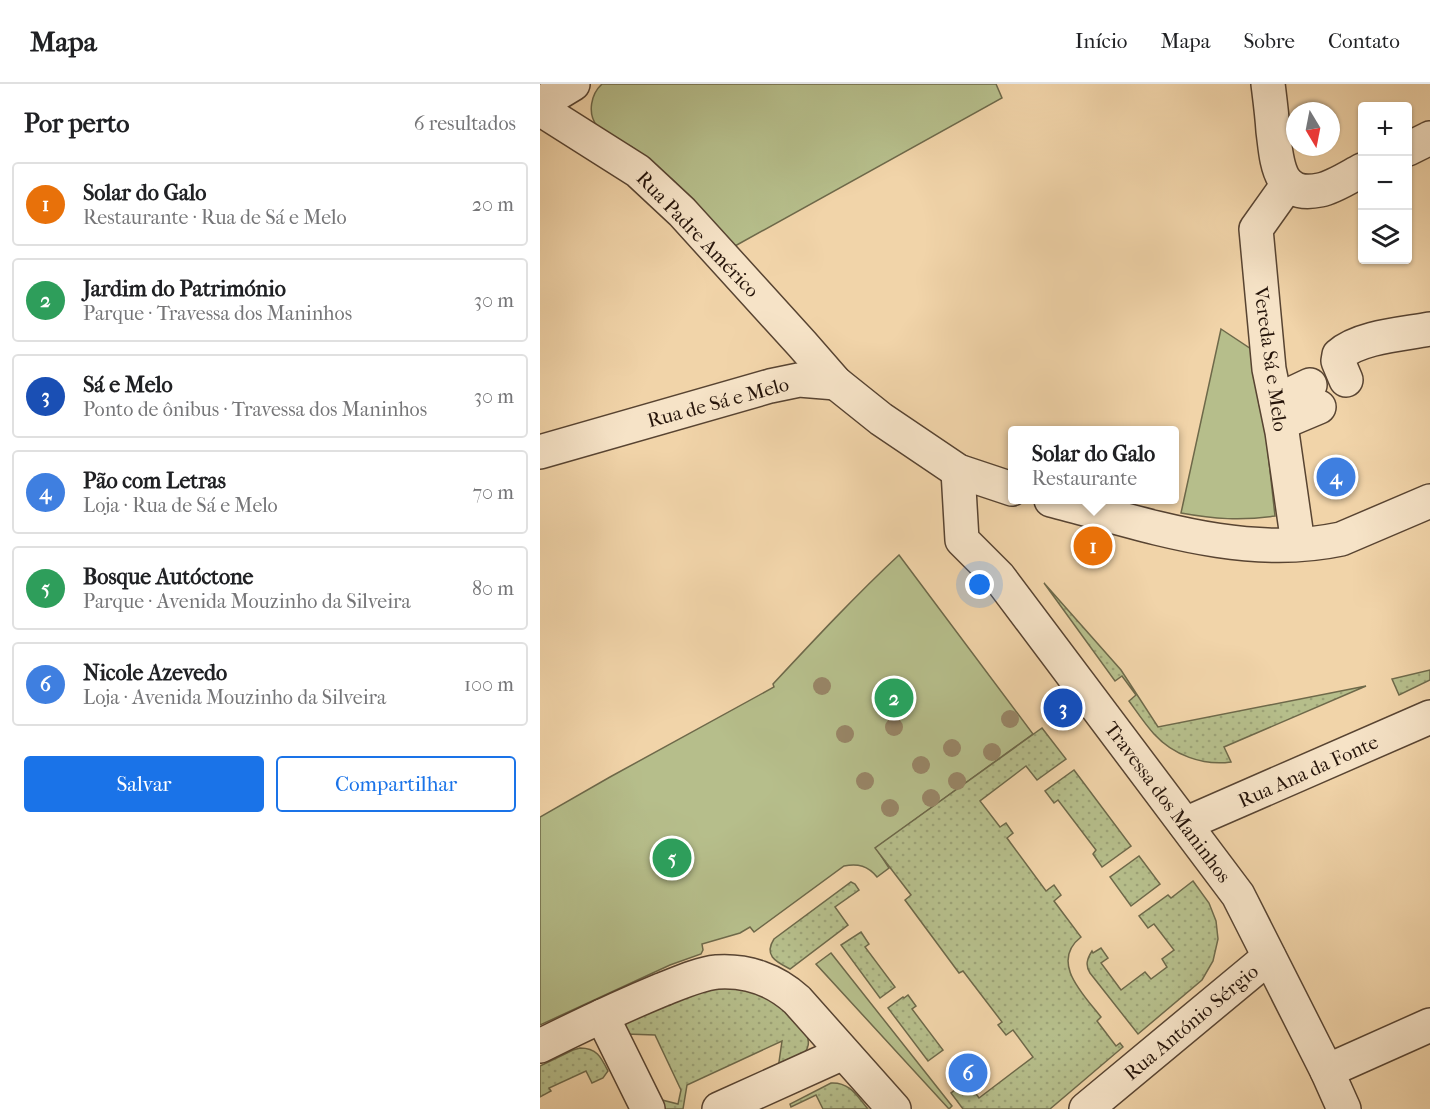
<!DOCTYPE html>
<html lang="pt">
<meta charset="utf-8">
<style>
:root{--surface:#fff;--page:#f2f2f2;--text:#202124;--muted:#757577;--line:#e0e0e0;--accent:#1a73e8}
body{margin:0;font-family:"IM FELL French Canon",serif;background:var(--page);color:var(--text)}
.controls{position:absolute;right:18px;top:18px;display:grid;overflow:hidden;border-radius:6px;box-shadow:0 2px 4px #0004}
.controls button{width:54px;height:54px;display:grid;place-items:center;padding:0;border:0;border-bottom:2px solid var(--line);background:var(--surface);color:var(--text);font:30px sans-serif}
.compass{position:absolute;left:746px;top:18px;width:54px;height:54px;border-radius:50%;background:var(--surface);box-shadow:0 2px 4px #0004;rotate:170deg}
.you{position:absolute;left:440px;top:501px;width:21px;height:21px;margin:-15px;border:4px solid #fff;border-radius:50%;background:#1a73e8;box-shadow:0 0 0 9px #1a73e833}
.badge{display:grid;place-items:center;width:39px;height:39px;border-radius:50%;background:var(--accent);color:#fff;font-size:20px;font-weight:700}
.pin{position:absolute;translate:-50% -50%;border:3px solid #fff;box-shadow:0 2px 6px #0006}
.popup{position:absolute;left:468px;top:342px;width:171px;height:78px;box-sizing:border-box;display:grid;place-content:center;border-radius:6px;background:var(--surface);filter:drop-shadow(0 2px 4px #0005);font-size:20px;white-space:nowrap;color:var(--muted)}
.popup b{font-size:22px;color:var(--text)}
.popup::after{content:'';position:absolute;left:50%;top:100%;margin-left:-12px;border:12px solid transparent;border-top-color:var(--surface)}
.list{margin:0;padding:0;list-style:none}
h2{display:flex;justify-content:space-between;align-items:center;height:78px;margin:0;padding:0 24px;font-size:26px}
h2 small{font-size:20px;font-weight:400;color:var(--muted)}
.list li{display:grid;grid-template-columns:39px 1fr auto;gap:18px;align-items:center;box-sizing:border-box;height:84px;margin:0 12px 12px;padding:0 12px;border:2px solid var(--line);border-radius:6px}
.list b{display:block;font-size:22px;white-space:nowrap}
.list p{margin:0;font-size:20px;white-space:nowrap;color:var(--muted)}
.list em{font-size:20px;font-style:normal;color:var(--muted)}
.actions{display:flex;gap:12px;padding:18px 24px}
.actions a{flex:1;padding:14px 0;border:2px solid var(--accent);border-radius:6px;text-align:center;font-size:21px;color:var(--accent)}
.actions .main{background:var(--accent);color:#fff}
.icon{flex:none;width:33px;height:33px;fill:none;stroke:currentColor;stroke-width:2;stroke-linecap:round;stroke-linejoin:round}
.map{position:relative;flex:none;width:890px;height:1025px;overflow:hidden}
header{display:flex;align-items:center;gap:36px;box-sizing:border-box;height:84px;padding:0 30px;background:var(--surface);border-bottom:2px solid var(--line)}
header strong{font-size:28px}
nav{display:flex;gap:33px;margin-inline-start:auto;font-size:21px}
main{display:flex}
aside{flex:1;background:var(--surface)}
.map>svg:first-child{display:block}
.green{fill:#b6be8b;stroke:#6e694a;stroke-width:1.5}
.garden{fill:url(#garden-dots);stroke:#6e694a;stroke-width:1.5}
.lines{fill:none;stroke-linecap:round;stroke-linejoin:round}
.minor-casing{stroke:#584432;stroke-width:36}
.minor{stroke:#f6e3c7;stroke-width:33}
.tree{fill:#988667}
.labels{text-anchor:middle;stroke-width:4.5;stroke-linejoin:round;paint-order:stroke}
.street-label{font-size:20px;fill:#25140a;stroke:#f6e3c7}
</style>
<header>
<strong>Mapa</strong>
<nav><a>Início</a><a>Mapa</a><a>Sobre</a><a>Contato</a></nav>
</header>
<main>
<aside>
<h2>Por perto<small>6 resultados</small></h2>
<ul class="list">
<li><span class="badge" style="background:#e8710a">1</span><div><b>Solar do Galo</b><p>Restaurante · Rua de Sá e Melo</p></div><em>20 m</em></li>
<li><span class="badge" style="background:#2e9e5b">2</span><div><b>Jardim do Património</b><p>Parque · Travessa dos Maninhos</p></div><em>30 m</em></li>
<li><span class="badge" style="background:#1a4fb4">3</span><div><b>Sá e Melo</b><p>Ponto de ônibus · Travessa dos Maninhos</p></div><em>30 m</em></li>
<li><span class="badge" style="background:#3f7fe0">4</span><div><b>Pão com Letras</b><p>Loja · Rua de Sá e Melo</p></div><em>70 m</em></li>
<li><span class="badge" style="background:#2e9e5b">5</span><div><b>Bosque Autóctone</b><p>Parque · Avenida Mouzinho da Silveira</p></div><em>80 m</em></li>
<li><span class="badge" style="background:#3f7fe0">6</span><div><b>Nicole Azevedo</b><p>Loja · Avenida Mouzinho da Silveira</p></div><em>100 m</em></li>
</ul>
<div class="actions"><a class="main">Salvar</a><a>Compartilhar</a></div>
</aside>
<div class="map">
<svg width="890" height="1025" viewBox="0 0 890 1025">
<defs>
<pattern id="garden-dots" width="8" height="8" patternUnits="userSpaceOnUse" patternTransform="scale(1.5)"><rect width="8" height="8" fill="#b6be8b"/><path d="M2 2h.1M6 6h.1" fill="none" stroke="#9ca277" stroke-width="1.8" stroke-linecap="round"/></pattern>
</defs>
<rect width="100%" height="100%" fill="#f1d4a9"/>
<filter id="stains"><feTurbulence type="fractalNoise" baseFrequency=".00333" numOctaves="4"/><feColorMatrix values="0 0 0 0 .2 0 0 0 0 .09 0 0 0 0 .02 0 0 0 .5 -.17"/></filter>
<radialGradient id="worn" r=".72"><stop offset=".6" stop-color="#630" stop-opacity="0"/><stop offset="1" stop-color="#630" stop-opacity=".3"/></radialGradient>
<g class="green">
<path d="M62 0H456L462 14 195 162C170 135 146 106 118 83 110 76 101 69 92 63 81 57 65 52 57 42 47 29 51 10 62 0Z"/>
<path d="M681 245 717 269 735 432C701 437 674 435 641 429Z"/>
<path d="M359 471 493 650 336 764 349 784 337 793C328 782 318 779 304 782L214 848 210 843 200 849 162 860 163 866 161 870 130 881 0 941V733L70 693 234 603 233 600C274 556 315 512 359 471Z"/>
<polygon points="291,869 412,1022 409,1025 276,880"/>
</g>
<g class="garden">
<path d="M504 499 581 586 618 643 826 602 684 663 691 678C663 682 633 671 614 650 605 640 597 628 589 617L596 611 582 592 575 597Z"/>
<polygon points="890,586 890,596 859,611 852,595"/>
<path d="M502 644 526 675 497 696 486 682 440 717 460 743 466 739 473 749 467 754 506 807 514 801 521 811 514 817 541 853C509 878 544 911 561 933L557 937 576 962 580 959 583 963 510 1025H423L411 1009 427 997 439 1014 493 973 473 946 466 951 458 941 462 938 423 887 419 889 365 816 371 811 335 764Z"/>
<polygon points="534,686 591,762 562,783 553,770 556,766 518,716 514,719 505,707"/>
<polygon points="599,772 620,800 591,822 570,793"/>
<path d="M653 797 669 819 676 837 678 855 673 877 662 896 598 950 550 889C545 881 547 875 552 867L553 869 561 864 568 874 561 879 581 906 605 888 611 895 627 883 622 875 634 866 614 840 608 844 599 832 628 811 631 814Z"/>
<path d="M311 798 315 800 319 806 295 823 308 841 250 885C237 878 223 872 234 855Z"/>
<polygon points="321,848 329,860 325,863 355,903 340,914 301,861"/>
<path d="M191 904 207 906 236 918 266 949C276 970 253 976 238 985L242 957 147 1001 143 1025H124L118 1015 138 1020 141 1006 115 951 86 950 85 942 86 939 157 908 172 905Z"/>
<polygon points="368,911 376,922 372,925 403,966 388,977 348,924 363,913 364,914"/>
<path d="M40 964C57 964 61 973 68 987L63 994 52 999 46 987 9 1004 11 1007 0 1013V982L33 966Z"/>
<path d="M291 999C310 998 317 1012 328 1025H283L276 1011 251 1023 250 1020Z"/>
</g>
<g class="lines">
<g class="minor-casing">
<g id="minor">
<path d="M728 0C730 16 732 31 733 47 737 77 737 115 780 106 794 103 809 93 822 86"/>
<polyline points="0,20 33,0"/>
<polyline points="0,25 98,87 142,128 262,260 296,299 341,335 418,387 472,405"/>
<polyline points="868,65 890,54"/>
<polyline points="748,100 716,145 729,285 742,348 758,460"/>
<path d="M806 296 798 277 799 271C819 253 863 250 890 245"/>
<polyline points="736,317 770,301"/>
<polyline points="741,339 779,323"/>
<polyline points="0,368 230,302 259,296 296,299"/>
<polyline points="418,387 422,456 459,493 698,811 787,987 804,1025"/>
<path d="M511 416C605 440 703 476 801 455L890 417"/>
<polyline points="645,740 890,633"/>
<polyline points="62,932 108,1025"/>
<path d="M0 962C40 942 80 923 121 906 139 899 158 890 177 888 207 886 235 896 257 916L354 1025"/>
<polyline points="787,987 890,941"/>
<polyline points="179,1025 303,969"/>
<polyline points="546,1025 729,873"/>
</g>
</g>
<use href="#minor" class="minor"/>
</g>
<g class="tree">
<circle cx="282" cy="602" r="9"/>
<circle cx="470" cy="635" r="9"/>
<circle cx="354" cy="643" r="9"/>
<circle cx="305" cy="650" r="9"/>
<circle cx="412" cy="664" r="9"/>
<circle cx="452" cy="668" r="9"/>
<circle cx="381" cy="681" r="9"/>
<circle cx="325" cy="697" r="9"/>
<circle cx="417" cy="697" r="9"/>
<circle cx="391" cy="714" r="9"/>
<circle cx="350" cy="724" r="9"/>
</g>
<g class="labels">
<g class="street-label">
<text transform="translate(158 150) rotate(46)" y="7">Rua Padre Américo</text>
<text transform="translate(731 275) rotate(82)" y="7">Vereda Sá e Melo</text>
<text transform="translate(178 318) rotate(-15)" y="7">Rua de Sá e Melo</text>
<text transform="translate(768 687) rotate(-24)" y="7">Rua Ana da Fonte</text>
<text transform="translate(628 718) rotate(53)" y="7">Travessa dos Maninhos</text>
<text transform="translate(651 938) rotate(-40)" y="7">Rua António Sérgio</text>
</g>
</g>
<rect width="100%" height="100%" filter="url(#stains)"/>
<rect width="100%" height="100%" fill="url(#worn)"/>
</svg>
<div class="controls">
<button>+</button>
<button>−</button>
<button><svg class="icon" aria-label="layers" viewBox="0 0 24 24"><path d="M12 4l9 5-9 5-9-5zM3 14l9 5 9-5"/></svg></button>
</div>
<svg class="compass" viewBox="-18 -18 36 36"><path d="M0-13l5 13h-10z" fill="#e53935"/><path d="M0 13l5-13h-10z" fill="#757577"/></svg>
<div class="you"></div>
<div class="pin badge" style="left:553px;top:462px;background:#e8710a">1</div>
<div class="popup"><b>Solar do Galo</b>Restaurante</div>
<div class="pin badge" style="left:354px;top:614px;background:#2e9e5b">2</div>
<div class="pin badge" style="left:523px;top:624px;background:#1a4fb4">3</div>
<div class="pin badge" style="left:796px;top:393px;background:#3f7fe0">4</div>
<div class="pin badge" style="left:132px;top:774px;background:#2e9e5b">5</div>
<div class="pin badge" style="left:428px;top:989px;background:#3f7fe0">6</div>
</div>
</main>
